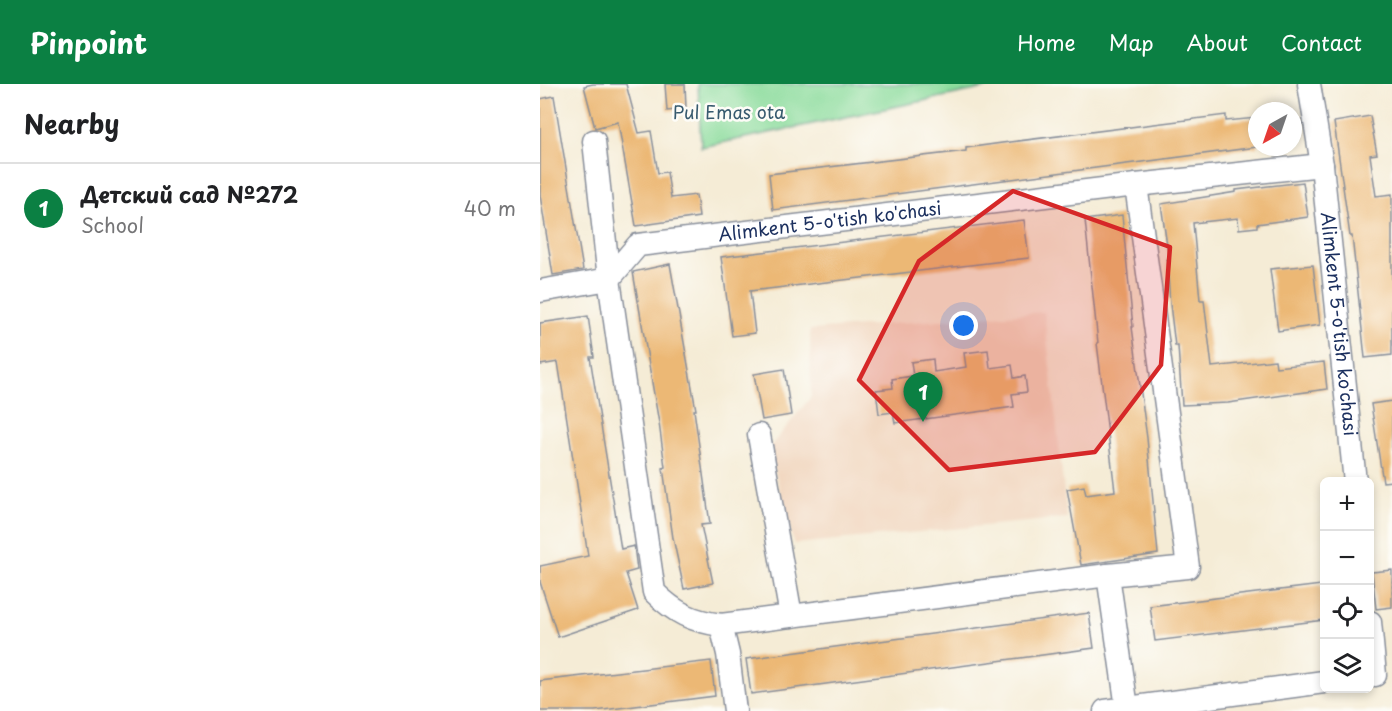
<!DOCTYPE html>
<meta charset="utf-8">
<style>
:root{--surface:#fff;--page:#f2f2f2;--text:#202124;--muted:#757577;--line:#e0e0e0;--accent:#0b8043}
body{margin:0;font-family:"Playpen Sans",sans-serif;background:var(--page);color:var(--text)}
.controls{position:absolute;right:18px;bottom:18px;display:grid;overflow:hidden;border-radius:9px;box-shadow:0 3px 9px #0003}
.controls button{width:54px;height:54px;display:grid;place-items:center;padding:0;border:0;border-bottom:2px solid var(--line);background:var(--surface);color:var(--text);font:30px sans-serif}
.compass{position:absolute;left:708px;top:18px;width:54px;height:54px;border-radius:50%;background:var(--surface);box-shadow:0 3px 9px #0003;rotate:220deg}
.you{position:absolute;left:424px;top:242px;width:21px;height:21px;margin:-15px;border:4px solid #fff;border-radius:50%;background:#1a73e8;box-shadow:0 0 0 9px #1a73e833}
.badge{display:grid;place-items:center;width:39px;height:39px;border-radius:50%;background:var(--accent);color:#fff;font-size:20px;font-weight:700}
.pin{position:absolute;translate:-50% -50px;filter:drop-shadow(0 2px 3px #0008)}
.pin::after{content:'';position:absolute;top:32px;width:21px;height:18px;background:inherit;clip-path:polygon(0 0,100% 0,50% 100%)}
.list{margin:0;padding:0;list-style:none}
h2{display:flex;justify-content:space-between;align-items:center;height:78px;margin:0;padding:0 24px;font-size:26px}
h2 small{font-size:20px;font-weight:400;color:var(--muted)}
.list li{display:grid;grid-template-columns:39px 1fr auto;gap:18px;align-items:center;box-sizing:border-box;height:90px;padding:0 24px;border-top:2px solid var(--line)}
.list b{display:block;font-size:22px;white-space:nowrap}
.list p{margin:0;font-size:20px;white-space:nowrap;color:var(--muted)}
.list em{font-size:20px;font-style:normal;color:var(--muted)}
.icon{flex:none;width:33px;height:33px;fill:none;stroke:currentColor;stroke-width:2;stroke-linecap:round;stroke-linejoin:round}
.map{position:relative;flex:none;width:852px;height:627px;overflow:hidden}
header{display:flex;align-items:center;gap:36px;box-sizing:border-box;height:84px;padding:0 30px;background:var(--accent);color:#fff}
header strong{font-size:28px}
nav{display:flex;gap:33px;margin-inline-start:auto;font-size:21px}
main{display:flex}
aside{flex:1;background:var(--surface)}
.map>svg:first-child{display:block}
.built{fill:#f1d5bd}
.green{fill:#8bdc9c;stroke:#53867d;stroke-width:1.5}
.building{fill:#ecb875}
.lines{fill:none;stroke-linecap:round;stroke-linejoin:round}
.minor-casing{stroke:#888e9a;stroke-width:25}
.minor{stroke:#fff;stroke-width:22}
.marked{fill:#d62828;fill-opacity:0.2;stroke:#d62828;stroke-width:4.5;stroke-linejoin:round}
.labels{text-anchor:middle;stroke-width:5;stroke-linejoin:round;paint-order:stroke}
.park-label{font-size:18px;fill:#375a6e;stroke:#fdfcf7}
.street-label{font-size:18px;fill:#1b2f5e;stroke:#fdfcf7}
</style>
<header>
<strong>Pinpoint</strong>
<nav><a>Home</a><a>Map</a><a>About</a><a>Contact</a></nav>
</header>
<main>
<aside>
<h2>Nearby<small></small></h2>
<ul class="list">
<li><span class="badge">1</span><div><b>Детский сад №272</b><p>School</p></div><em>40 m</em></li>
</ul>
</aside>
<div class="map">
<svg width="852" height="627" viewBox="0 0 852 627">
<rect width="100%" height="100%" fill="#fdfcf7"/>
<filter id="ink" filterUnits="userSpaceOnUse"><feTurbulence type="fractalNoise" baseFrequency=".0167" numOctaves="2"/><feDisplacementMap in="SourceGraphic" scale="12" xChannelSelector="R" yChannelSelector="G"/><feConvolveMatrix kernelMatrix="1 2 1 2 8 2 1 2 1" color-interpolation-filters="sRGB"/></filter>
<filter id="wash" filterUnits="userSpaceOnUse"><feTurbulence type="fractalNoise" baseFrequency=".008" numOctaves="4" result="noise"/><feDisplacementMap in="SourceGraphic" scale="24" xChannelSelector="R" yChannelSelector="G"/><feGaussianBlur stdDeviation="1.35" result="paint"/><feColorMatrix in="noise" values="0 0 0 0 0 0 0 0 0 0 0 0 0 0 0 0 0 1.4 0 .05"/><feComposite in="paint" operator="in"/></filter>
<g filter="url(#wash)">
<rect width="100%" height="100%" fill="#f5ecd6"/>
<polygon class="built" points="504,228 527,434 254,460 229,364 271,313 270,246"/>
<polygon class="green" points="158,0 454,0 455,2 161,63"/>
<g id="blocks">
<g class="building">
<polygon points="53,0 86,0 99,49 111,47 118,89 127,88 131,114 156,111 159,133 96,142 78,38 55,44 44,2"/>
<polygon points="125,0 145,0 146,25 127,27"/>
<polygon points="14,12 43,186 13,191 0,111 0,15"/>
<polygon points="686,31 686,37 717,34 717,63 233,126 229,90 426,67 426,64 462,59"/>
<polygon points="830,32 837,70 830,71 836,112 852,110 852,271 825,274 812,152 810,152 805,117 794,38"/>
<polygon points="763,98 768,133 717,140 717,143 699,145 698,134 653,139 660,216 664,216 672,283 735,276 736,283 784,278 787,305 688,319 642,321 638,262 635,262 630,220 627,175 629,175 621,120 696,108 696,106"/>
<polygon points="582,131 593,243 592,243 607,354 618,470 541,481 527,405 544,402 546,411 575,407 557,259 558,259 545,136"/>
<polygon points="484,136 489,174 210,207 215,249 192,252 181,173"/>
<polygon points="130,180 156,326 154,326 170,440 161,441 173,499 144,505 133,454 123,384 125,383 119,339 93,188"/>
<polygon points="773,181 780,241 738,247 730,185"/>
<polygon points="48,232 54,273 50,273 81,465 94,462 97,486 86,489 98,526 18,553 0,498 0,482 48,472 18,278 0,281 0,239"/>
<polygon points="448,266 450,284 472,281 474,294 485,292 487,308 472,310 474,323 355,339 353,328 339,330 336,306 353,304 352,295 373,292 371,278 393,275 394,288 426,283 424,269"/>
<polygon points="244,285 251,331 222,336 214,290"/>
<polygon points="852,317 852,397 843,398 831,320"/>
<polygon points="852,486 852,523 836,525 832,488"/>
<polygon points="781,501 784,536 615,557 610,522"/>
<polygon points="549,529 554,564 211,610 206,575"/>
<polygon points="171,577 175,612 55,627 0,627 0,597"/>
</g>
</g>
</g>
<g filter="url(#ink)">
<use href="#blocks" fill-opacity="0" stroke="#888e9a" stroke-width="1.5"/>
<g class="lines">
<g class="minor-casing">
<g id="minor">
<path id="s1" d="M769 0 782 81 815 398"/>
<path d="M54 57 69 195 114 508C135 529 152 537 181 541L188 570 195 627"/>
<path id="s2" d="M0 207 69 195 98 161 596 101 782 81"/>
<polyline points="219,351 251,532"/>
<polyline points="830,538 835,591"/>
<polyline points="181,541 568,491"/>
<polyline points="587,624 568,491 648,483 596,101"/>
<polyline points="565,627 784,598"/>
</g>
</g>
<use href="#minor" class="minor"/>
</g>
</g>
<path class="marked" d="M473 107 630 163 621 281 555 368 409 386 319 296 379 177Z"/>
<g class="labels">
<g class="park-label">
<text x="189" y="35">Pul Emas ota</text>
</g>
<g class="street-label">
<text dy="6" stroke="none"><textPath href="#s2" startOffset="308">Alimkent 5-o'tish ko'chasi</textPath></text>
<text dy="6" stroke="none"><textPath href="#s1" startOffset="242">Alimkent 5-o'tish ko'chasi</textPath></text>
</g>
</g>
</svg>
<div class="controls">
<button>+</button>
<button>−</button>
<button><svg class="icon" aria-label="locate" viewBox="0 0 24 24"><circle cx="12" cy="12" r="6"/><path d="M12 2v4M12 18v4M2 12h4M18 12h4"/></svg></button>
<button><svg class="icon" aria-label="layers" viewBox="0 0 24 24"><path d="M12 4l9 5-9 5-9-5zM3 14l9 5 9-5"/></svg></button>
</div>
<svg class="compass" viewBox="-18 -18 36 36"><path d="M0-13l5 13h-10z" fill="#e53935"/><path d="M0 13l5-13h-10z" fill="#757577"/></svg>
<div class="you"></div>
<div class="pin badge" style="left:383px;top:338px">1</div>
</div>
</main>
